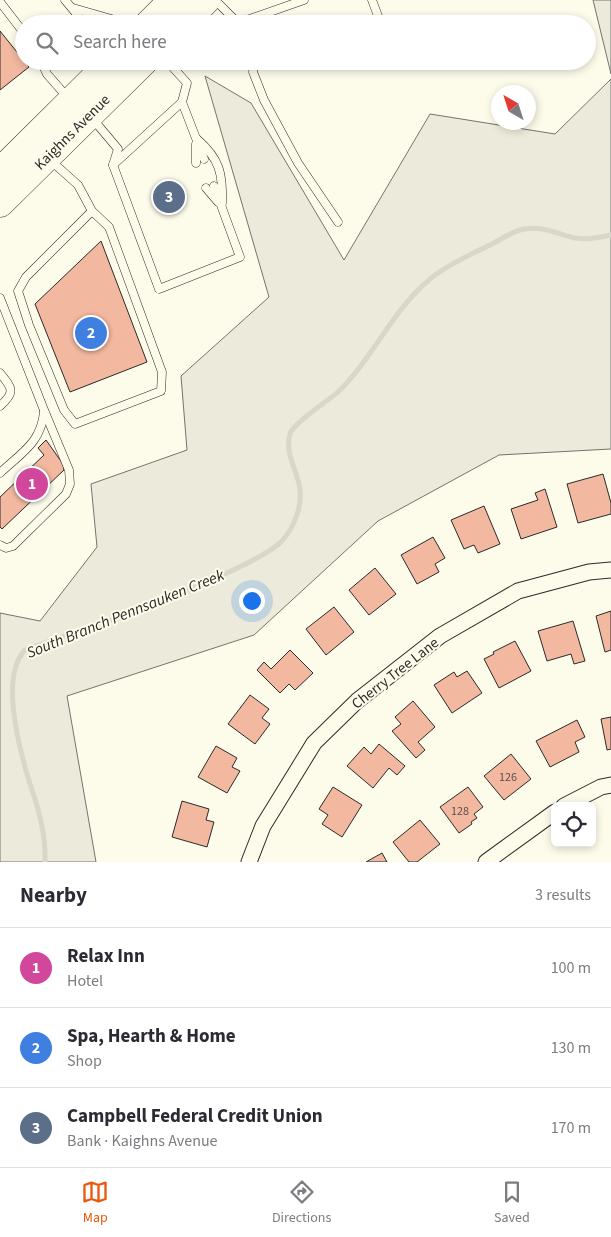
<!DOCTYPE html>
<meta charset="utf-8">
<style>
:root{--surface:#fff;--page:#f7f7f7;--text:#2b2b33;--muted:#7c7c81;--line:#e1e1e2;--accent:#ea580c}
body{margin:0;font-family:"Source Sans 3",sans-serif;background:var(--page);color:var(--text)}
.controls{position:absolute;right:15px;bottom:15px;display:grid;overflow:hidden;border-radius:8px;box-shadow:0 2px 8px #0003}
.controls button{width:45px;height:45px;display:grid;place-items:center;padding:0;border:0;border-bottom:1px solid var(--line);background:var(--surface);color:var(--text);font:25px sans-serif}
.compass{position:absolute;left:491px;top:85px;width:45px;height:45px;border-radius:50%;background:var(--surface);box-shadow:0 2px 8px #0003;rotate:321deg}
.you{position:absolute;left:251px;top:600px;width:18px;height:18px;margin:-12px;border:4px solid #fff;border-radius:50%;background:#1a73e8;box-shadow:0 0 0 8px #1a73e833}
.badge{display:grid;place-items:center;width:32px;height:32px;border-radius:50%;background:var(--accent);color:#fff;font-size:16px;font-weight:700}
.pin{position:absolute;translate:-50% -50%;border:2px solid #fff;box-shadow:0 1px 5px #0006}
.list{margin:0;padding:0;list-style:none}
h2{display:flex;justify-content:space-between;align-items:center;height:65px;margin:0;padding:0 20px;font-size:21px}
h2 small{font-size:16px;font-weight:400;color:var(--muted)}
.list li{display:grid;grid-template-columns:32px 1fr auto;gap:15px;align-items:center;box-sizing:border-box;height:80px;padding:0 20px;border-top:1px solid var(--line)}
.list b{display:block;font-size:19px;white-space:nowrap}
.list p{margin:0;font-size:16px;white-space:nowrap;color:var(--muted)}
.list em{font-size:16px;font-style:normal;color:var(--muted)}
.icon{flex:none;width:28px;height:28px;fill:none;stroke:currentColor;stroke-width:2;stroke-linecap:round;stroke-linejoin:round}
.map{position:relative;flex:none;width:611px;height:862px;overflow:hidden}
.search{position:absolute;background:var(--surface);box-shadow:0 2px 8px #0003;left:15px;right:15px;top:15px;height:55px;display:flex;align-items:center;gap:12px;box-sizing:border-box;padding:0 18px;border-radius:28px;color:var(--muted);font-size:19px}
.sheet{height:305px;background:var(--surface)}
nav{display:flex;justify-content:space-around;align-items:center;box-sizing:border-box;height:70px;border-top:1px solid var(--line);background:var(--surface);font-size:14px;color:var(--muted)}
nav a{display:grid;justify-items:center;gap:2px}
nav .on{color:var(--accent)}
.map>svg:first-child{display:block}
.green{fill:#ecebdb;stroke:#74746e}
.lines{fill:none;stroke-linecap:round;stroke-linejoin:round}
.stream{stroke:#d8d7c9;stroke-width:5}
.building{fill:#f2b8a0;stroke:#2b2b2b}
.lane-casing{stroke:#2b2b2b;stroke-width:9}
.street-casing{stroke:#2b2b2b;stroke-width:17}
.highway-casing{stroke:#2b2b2b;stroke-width:29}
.lane{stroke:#fdfbea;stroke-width:8}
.street{stroke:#fdfbea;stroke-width:15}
.highway{stroke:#fdfbea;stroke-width:28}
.labels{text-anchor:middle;stroke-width:4;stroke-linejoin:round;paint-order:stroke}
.number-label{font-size:12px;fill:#5d4e48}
.street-label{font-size:15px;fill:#2b2b2b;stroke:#fdfbea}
.water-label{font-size:16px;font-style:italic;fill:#2b2b2b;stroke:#fdfbea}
</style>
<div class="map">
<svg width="611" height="862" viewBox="0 0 611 862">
<rect width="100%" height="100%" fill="#fdfbea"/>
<g class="green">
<polygon points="593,0 611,0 611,74"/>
<polygon points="205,76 251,103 344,260 430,114 555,134 611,79 611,449 499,455 378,521 254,635 67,696 96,862 0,862 0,613 40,621 97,547 91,484 187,450 181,376 269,297"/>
</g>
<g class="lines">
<path class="stream" d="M45 862C46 835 39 810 30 784 19 748 0 676 25 650 90 627 157 606 220 576 238 568 265 556 280 543 294 529 304 504 299 484 295 467 285 452 290 434 293 423 328 401 338 392 373 358 392 311 429 280 443 267 471 254 488 246 499 241 509 233 520 230 539 224 557 234 575 238 588 240 599 238 611 235"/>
</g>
<g class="building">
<polygon points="0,31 29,67 0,90"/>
<polygon points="101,241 147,362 70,392 35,304"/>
<polygon points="46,440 63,464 64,470 2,529 0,527 0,497 44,455 38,448"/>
<polygon points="603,474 611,503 611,514 578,523 567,484"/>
<polygon points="545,489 557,527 521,539 511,509 538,500 535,493"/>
<polygon points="484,506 500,544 478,553 474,545 464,549 451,520"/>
<polygon points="433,537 445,558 435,564 439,572 417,584 401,555"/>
<polygon points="375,568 396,594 369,615 349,590"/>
<polygon points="334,607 354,632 326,655 306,629"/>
<polygon points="611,611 611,650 605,652 596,616"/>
<polygon points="573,621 585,661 574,664 571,654 547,661 538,631"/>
<polygon points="515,641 531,671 499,688 484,659 494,654 493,652"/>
<polygon points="290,650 313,673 295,690 289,684 280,693 257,670 264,662 271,669"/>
<polygon points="467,671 482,693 452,713 434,685 454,672 457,677"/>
<polygon points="250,695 269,709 262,718 270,724 255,744 228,724"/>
<polygon points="413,701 435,727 418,742 425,750 416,758 392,731 401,724 395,717"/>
<polygon points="611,717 611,749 607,750 601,719"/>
<polygon points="577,720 585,737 575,742 579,752 550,767 536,741"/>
<polygon points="379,744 405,766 397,775 389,768 373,788 347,766 364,747 371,754"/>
<polygon points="216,746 237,758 232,767 240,771 227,793 198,777"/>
<polygon points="511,754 531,779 504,800 484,776"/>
<polygon points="333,787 362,805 342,837 322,824 328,815 319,809"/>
<polygon points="468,787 483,807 474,814 477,818 471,822 472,824 459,833 440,807"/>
<polygon points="182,801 209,809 206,820 214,822 207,847 172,837"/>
<polygon points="420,820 440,844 417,862 409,862 393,842"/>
<polygon points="382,853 387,862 366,862"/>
</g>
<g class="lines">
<g class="lane-casing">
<g id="lane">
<polyline points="65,0 85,24"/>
<polyline points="215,0 239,24"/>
<polyline points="372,0 381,24"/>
<polyline points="0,2 24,33"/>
<polyline points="73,8 115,20 144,21"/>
<polyline points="238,23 304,0"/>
<polyline points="41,61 47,74 68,98"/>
<polyline points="167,61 187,83 182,102 204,159"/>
<polyline points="254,61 253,72 264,100 298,163 338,222"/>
<polyline points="92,118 118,149 113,165 159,289 240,257 214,186"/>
<path d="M197 139C220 159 223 174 222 203"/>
<polyline points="196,144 196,163"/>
<polyline points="50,160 78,185 92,211 109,227 162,372 161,391 75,424 64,410 29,325 18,291 26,277 92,211"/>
<polyline points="113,165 182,102"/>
<polyline points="206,188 218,202"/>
<polyline points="0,298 44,410 69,470 70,484 66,494 13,546 6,548 0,545"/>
<path d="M0 373C12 388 16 392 0 406"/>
<path d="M0 473C21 453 41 443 44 412"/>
</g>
</g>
<g class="street-casing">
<g id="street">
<polyline points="564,806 601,787 611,785"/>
<polyline points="249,862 263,826 314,743 357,701 440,636 518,591 589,572 611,570"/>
<polyline points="486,862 555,812"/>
</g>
</g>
<g class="highway-casing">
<g id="highway">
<polyline points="149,24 173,0"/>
<polyline points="182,24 206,0"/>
<polyline points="0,172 112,61"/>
<polyline points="0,203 144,61"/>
</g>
</g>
<use href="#lane" class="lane"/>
<use href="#street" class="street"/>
<use href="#highway" class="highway"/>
</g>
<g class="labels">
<g class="number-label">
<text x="508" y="781">126</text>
<text x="460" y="815">128</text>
</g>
<g class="street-label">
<text transform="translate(72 132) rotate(-45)" y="5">Kaighns Avenue</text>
<text transform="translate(395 673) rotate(-38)" y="5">Cherry Tree Lane</text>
</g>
<g class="water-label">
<text transform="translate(125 613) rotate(-22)" y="6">South Branch Pennsauken Creek</text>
</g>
</g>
</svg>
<div class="controls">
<button><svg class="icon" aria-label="locate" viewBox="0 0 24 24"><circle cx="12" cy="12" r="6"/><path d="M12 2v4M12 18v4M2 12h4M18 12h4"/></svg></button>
</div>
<svg class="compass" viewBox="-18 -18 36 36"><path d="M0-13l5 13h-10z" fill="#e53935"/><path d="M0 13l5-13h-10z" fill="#7c7c81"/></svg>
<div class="you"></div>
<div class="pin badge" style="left:32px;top:484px;background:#d1479c">1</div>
<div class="pin badge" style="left:91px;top:333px;background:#3f7fe0">2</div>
<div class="pin badge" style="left:169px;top:197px;background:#5c6f8a">3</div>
<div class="search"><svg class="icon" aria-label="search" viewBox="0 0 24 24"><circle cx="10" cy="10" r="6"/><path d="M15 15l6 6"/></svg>Search here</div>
</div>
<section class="sheet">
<h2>Nearby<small>3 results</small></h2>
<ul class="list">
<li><span class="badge" style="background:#d1479c">1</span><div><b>Relax Inn</b><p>Hotel</p></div><em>100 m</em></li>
<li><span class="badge" style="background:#3f7fe0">2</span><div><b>Spa, Hearth &amp; Home</b><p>Shop</p></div><em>130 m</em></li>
<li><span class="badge" style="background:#5c6f8a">3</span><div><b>Campbell Federal Credit Union</b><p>Bank · Kaighns Avenue</p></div><em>170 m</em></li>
</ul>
</section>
<nav>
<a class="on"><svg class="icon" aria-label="map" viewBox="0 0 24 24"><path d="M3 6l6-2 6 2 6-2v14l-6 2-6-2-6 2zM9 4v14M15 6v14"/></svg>Map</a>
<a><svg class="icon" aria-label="directions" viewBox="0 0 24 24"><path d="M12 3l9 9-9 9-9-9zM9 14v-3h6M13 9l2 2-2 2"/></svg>Directions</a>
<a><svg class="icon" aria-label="saved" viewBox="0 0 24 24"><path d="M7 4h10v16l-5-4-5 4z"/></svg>Saved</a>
</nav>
